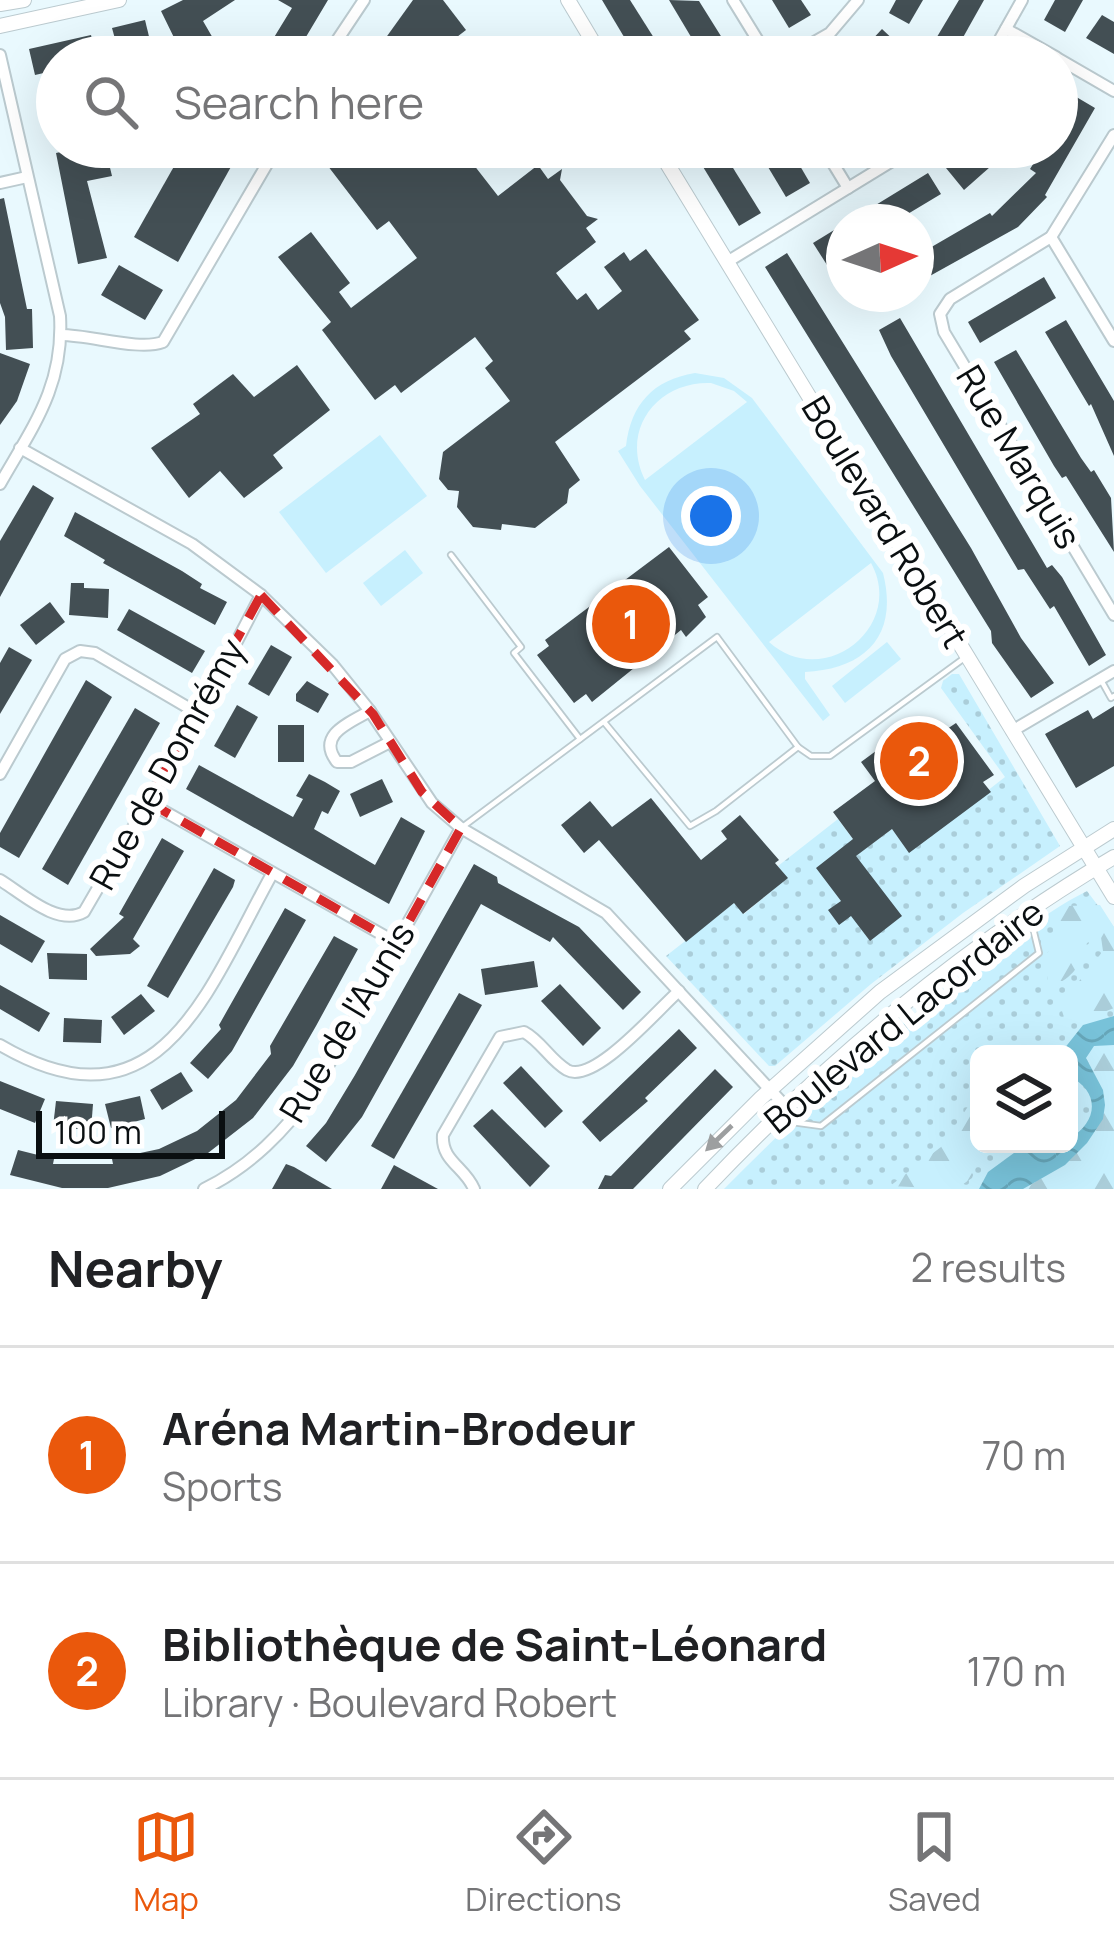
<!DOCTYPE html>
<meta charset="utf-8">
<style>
:root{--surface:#fff;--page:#f2f2f2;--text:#202124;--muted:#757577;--line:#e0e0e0;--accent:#ea580c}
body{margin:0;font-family:Manrope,sans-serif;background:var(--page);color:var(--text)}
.controls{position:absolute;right:36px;bottom:36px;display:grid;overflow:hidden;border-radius:18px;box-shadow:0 12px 48px #0002}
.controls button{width:108px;height:108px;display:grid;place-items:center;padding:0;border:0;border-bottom:3px solid var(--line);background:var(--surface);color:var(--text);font:60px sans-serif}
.compass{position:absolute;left:826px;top:204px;width:108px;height:108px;border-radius:50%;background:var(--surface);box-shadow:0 12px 48px #0002;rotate:87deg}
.scale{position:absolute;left:36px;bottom:30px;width:189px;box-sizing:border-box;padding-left:12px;border:6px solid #0a0f11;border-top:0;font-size:33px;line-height:42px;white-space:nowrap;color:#0a0f11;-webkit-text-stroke:9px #fff;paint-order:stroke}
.you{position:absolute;left:711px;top:516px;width:42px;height:42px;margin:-30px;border:9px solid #fff;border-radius:50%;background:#1a73e8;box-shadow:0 0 0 18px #1a73e833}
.badge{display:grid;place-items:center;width:78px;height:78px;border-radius:50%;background:var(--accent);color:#fff;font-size:39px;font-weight:700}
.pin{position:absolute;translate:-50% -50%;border:6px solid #fff;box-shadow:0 3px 12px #0006}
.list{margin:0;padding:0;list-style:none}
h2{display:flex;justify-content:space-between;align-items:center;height:156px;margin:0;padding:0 48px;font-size:51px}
h2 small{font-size:39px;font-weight:400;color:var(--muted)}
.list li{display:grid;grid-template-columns:78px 1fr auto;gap:36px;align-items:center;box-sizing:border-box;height:216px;padding:0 48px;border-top:3px solid var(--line)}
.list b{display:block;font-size:45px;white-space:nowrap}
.list p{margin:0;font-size:39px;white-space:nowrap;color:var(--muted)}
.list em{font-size:39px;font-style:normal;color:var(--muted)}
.icon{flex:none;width:66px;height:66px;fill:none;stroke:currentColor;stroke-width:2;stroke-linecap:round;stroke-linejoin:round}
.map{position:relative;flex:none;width:1114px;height:1189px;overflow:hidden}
.search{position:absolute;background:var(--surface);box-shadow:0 12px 48px #0002;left:36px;right:36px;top:36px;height:132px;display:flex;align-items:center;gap:30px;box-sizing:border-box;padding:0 42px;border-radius:66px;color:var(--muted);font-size:45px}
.sheet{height:588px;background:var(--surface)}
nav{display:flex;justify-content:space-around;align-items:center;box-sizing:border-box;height:168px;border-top:3px solid var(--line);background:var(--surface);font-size:33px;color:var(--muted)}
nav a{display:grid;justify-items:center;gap:6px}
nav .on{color:var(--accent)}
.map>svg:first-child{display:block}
.grass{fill:url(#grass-dots);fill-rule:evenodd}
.forest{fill:url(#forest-firs)}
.pitch{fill:#c7f0fe;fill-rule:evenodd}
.water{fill:url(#water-waves)}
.building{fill:#434f54}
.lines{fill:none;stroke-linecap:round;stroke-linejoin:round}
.lane-casing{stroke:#bbcacf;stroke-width:8}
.street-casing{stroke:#bbcacf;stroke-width:14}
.secondary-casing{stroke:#bbcacf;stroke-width:16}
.lane{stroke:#fff;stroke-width:4.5}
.street{stroke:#fff;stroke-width:10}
.secondary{stroke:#fff;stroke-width:14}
.oneway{fill:#9d9fa0}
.marked{fill:none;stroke:#d62828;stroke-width:9;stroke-dasharray:24 15;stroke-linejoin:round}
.labels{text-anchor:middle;stroke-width:12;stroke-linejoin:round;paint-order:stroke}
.street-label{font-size:36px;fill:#0a0f11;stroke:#fff}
</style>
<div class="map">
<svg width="1114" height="1189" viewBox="0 0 1114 1189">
<defs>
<pattern id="grass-dots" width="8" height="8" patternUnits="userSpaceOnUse" patternTransform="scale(3)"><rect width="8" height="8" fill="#c7f0fe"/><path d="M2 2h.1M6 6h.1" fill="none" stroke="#aacdd9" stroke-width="1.8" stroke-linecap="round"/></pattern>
<pattern id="forest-firs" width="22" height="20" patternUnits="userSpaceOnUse" patternTransform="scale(3)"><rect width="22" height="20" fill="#c7f0fe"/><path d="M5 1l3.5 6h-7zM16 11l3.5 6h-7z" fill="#aacdd9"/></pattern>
<pattern id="water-waves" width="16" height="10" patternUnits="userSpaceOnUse" patternTransform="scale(3)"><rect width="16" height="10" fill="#78c2d9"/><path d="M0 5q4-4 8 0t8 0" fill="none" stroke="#66a6b9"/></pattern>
</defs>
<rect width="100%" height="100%" fill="#e9f9fe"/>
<g class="grass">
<polygon points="952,674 959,674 1060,846 963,913 871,984 775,1066 769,1066 666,956 734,903 744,914 787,878 778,866 838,819 862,851 892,829 909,852 1005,777 941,688 943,681"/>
<path d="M1087 891 1114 927V1189H724C807 1105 892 1027 987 957 1020 934 1051 909 1087 891ZM979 1054H1069V1144H979Z"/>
</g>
<g class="forest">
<path d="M1100 905 1114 927V1008L1076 1023 1064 1017 1060 1005 1103 951 1101 937 1087 943C1081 968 1070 979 1048 989L1046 954 1062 937 1056 911 1066 906Z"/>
<polygon points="1114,1045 1114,1189 1023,1189 1065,1165 1096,1132 1097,1079 1086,1058 1094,1046"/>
<polygon points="979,1090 979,1144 984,1144 972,1178 956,1189 890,1186 941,1147"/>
</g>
<g class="pitch">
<path d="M695 373 724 378 752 398 883 573C899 636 865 669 805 672V679L830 715 823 721 640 486 618 451 626 446C631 404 653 380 695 373ZM711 383 734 391 747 402 645 480C620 430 657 381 711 383ZM871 563C906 627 823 691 769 642Z"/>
<polygon points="380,435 427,496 326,573 279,512"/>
<polygon points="405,550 423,573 381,606 363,583"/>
<polygon points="887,642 901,659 845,703 832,686"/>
</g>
<path class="water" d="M1114 1016V1045L1094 1046 1086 1058 1103 1090 1105 1105 1103 1119 1087 1143 1065 1165 1023 1189H979L988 1172 1026 1144H1069V1139C1098 1122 1101 1092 1069 1076V1054H1060L1083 1025Z"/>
<g class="building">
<polygon points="183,0 235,0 203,21 214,40 183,56 161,11"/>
<polygon points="278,0 328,0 294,57 262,57 292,8"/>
<polygon points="413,0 443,0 466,30 431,57 372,57"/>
<polygon points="602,0 630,0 666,57 636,57"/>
<polygon points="669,0 699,1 734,57 703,57"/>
<polygon points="772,0 801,0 811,15 789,28"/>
<polygon points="896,0 923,0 909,24 889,13"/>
<polygon points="959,0 984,0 952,57 925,57"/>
<polygon points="1055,0 1083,0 1065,32 1044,20"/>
<polygon points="1102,15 1114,22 1114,54 1086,38"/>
<polygon points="145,20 154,57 120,57 112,28"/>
<polygon points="882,29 899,45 887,57 856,57"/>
<polygon points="91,35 96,57 57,57 57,70 35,75 29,49"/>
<polygon points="1073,95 1095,108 1045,195 1047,197 1018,227 928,277 916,256 990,213 992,216 1036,173 1030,169 1044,147 1057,147 1057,120"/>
<polygon points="84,147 105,147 112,176 87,181 107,258 78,264 56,153"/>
<polygon points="185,147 242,147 178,262 134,237"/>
<polygon points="333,147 487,147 470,160 498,196 538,165 548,179 562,169 560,180 587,216 598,219 586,228 596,242 556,273 577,300 586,293 598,310 622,291 604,267 624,252 630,261 646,249 699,320 684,331 691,339 555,442 580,480 569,489 567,503 535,528 502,524 501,530 473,527 457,507 459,491 448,490 439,479 443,452 510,401 485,368 493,361 475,337 401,393 395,385 375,400 322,330 331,322 278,257 311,232 350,283 339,292 351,308 417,258 389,221 377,230 321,157"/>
<polygon points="702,147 720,147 761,213 739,226 694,152"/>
<polygon points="756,147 789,147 810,183 786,197"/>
<polygon points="973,147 990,167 964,190 946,168"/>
<polygon points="928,173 941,194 901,218 904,222 848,222"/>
<polygon points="4,198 27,309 32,309 33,348 6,350 5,317 0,303 0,199"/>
<polygon points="844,224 844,255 827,265 813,243"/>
<polygon points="787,253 971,548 1021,638 1054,683 1031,698 992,643 991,631 765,267"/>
<polygon points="119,265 163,290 145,320 101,295"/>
<polygon points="1044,277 1056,298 980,343 968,322"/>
<polygon points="900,318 1047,568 1052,565 1062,577 1106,655 1089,666 1054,606 1050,609 1024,569 1018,570 891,356 879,330"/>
<polygon points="1066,320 1114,401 1114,456 1091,404 1089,406 1045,332"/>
<polygon points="1016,350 1081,458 1091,472 1094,470 1111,498 1114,552 1066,476 1062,478 1054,466 994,362"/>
<polygon points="0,353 30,364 17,401 0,425"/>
<polygon points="297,365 330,410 273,455 283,468 244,498 220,471 189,498 151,448 200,414 193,404 233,374 254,397"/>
<polygon points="33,485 54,498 0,597 0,541"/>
<polygon points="75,512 182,571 202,584 200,588 227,602 215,625 103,563 105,560 64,536"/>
<polygon points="669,547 708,597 698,605 706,617 686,637 681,630 592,702 586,694 574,703 537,655 549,646 545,640"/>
<polygon points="71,583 84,583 84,588 109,589 108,618 69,615"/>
<polygon points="50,602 65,622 36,645 20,625"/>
<polygon points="129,609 205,651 192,673 117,630"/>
<polygon points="271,645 292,657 269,696 248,684"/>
<polygon points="9,647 32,660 0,714 0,663"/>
<polygon points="86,680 112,697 19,858 0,847 0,833"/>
<polygon points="307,681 329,694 318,713 296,701 296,694"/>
<polygon points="237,705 258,717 235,758 214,746"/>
<polygon points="1114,706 1114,766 1076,788 1045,734 1088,710 1093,719"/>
<polygon points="135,708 160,723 68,885 42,869"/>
<polygon points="918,720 926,731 937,722 944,731 956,723 994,775 983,782 991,792 909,853 892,829 856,856 902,916 870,941 851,916 839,925 828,910 841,901 816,868 853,839 833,812 875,781 861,762"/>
<rect x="278" y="725" width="26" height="37"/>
<polygon points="199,765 293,817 303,799 296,796 309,774 325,782 340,791 328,814 322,811 314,829 375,865 401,817 425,831 389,904 186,789"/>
<polygon points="382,779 393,802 360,817 350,794"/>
<polygon points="651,798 701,860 727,839 721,831 740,815 779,860 775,863 788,878 743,914 734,903 686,942 599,840 584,853 561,825 590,801 612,827"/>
<polygon points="162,838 184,851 133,939 140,946 130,954 96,956 90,949 124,917 119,914"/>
<polygon points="474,864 497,877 498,883 579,927 641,992 623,1010 553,937 550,942 481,904 362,1117 326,1162 306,1146 326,1123 355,1075"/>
<polygon points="214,868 235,880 233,887 168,998 147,986"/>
<polygon points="285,908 306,920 232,1051 208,1079 190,1063 221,1029 219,1025"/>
<polygon points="0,915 45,941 32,963 0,944"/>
<polygon points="334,936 358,949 316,1026 293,1066 253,1118 208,1153 160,1176 108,1188 62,1188 10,1175 18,1150 54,1159 53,1164 113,1164 112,1159 159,1149 197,1131 236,1100 271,1054 270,1046"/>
<polygon points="47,953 87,954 87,980 49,979"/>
<polygon points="534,961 538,987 485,995 481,969"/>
<polygon points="560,984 601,1028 583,1046 541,1001"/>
<polygon points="0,985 50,1013 39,1032 0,1009"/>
<polygon points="459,993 482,1005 394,1159 371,1146"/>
<polygon points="141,994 155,1011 124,1035 111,1017"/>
<polygon points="64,1018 102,1020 101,1043 63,1042"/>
<polygon points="679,1029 697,1048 645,1098 648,1101 600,1142 582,1122"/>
<polygon points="521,1066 563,1111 545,1128 503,1083"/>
<polygon points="715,1069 733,1087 633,1189 598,1189 605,1175 611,1176"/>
<polygon points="181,1072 193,1091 162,1110 150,1090"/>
<polygon points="0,1081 45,1099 35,1123 0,1109"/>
<polygon points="140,1096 145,1119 111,1128 105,1104"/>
<polygon points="56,1101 93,1104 91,1130 53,1127"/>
<polygon points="492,1109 550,1166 530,1187 473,1126"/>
<polygon points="286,1164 294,1167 332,1189 272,1189"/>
<polygon points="394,1165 438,1189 381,1189"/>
</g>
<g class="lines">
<g class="lane-casing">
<g id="lane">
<polyline points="451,555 521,647 514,653 580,739"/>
<polyline points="1101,680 1111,698 1114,696"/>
<polyline points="604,722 690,826 716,811 798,747"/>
<polyline points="461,828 717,637 798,747 811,756 830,756 963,659"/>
<polyline points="777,1120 821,1126 1039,953 1030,916"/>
</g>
</g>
<g class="street-casing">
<g id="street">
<polyline points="733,0 768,57"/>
<polyline points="1006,29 1056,57"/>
<path d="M0 55 60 316C64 386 33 426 0 484"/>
<polyline points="326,57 364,0"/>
<polyline points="788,57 830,33 858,0"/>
<polyline points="990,57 1022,0"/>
<polyline points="1057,58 1114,91"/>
<polyline points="1114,135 1051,237 950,299 940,314 944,332 1114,615"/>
<polyline points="823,147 848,188"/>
<polyline points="0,183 27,177"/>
<polyline points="1051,237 1114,341"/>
<polyline points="727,262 915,147"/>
<path d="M61 335C91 335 139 351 163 342L277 147"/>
<polyline points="20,448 192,544 261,595 332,664 370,711 432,803 461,828 606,913 787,1108"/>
<path d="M370 711C349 723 316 735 337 762H351L390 742"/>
<polyline points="1012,731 1114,671"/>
<polyline points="0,774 65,659 80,651 95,653 199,714"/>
<polyline points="148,802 397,943"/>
<path d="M0 880C23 894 58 927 84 912L199 714 261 595"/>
<path d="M0 1045C160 1139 208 989 272 874"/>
<path d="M204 1189C251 1166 285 1131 315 1089L461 828"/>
<path d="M474 1189C465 1167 441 1161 443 1135L500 1037 524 1032C541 1041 550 1060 567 1070 594 1085 658 1009 679 991"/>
</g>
</g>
<g class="secondary-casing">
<g id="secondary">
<polyline points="568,0 602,57"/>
<polyline points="0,4 24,0"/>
<polyline points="0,26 119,0"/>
<polyline points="657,147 1114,897"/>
<polyline points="670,1189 761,1098 880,992 1024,886 1114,829"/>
<path d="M705 1189C824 1063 965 945 1114 857"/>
</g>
</g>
<use href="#lane" class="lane"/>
<use href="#street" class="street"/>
<use href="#secondary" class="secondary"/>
</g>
<defs><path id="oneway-solid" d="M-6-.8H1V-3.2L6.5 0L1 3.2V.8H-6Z" transform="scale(3)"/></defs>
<use class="oneway" href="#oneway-solid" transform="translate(719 1138) rotate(136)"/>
<path class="marked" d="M261 595 373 714 422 792 461 828 397 943 148 802Z"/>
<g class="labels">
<g class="street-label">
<text transform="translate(1019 457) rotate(59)" y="13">Rue Marquis</text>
<text transform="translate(885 522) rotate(59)" y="13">Boulevard Robert</text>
<text transform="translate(167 764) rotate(-61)" y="13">Rue de Domrémy</text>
<text transform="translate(904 1016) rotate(-39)" y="13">Boulevard Lacordaire</text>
<text transform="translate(347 1022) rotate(-59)" y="13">Rue de l'Aunis</text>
</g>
</g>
</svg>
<div class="controls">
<button><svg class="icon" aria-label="layers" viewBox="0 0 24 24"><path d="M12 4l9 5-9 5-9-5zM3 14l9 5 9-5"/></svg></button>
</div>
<svg class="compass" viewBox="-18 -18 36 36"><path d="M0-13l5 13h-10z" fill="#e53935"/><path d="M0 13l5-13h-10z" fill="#757577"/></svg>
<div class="scale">100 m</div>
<div class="you"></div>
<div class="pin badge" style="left:631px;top:624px">1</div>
<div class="pin badge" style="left:919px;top:761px">2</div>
<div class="search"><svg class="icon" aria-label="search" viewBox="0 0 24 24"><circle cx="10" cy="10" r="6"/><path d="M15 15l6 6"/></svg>Search here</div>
</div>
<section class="sheet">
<h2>Nearby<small>2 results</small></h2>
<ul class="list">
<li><span class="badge">1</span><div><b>Aréna Martin-Brodeur</b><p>Sports</p></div><em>70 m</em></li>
<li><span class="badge">2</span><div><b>Bibliothèque de Saint-Léonard</b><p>Library · Boulevard Robert</p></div><em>170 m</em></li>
</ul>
</section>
<nav>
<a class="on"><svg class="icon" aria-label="map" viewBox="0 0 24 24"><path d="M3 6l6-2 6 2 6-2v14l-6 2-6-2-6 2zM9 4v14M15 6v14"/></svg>Map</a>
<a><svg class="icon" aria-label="directions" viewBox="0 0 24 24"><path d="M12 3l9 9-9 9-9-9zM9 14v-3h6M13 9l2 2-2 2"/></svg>Directions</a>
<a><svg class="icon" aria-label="saved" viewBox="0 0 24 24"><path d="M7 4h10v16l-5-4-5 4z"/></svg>Saved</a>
</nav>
